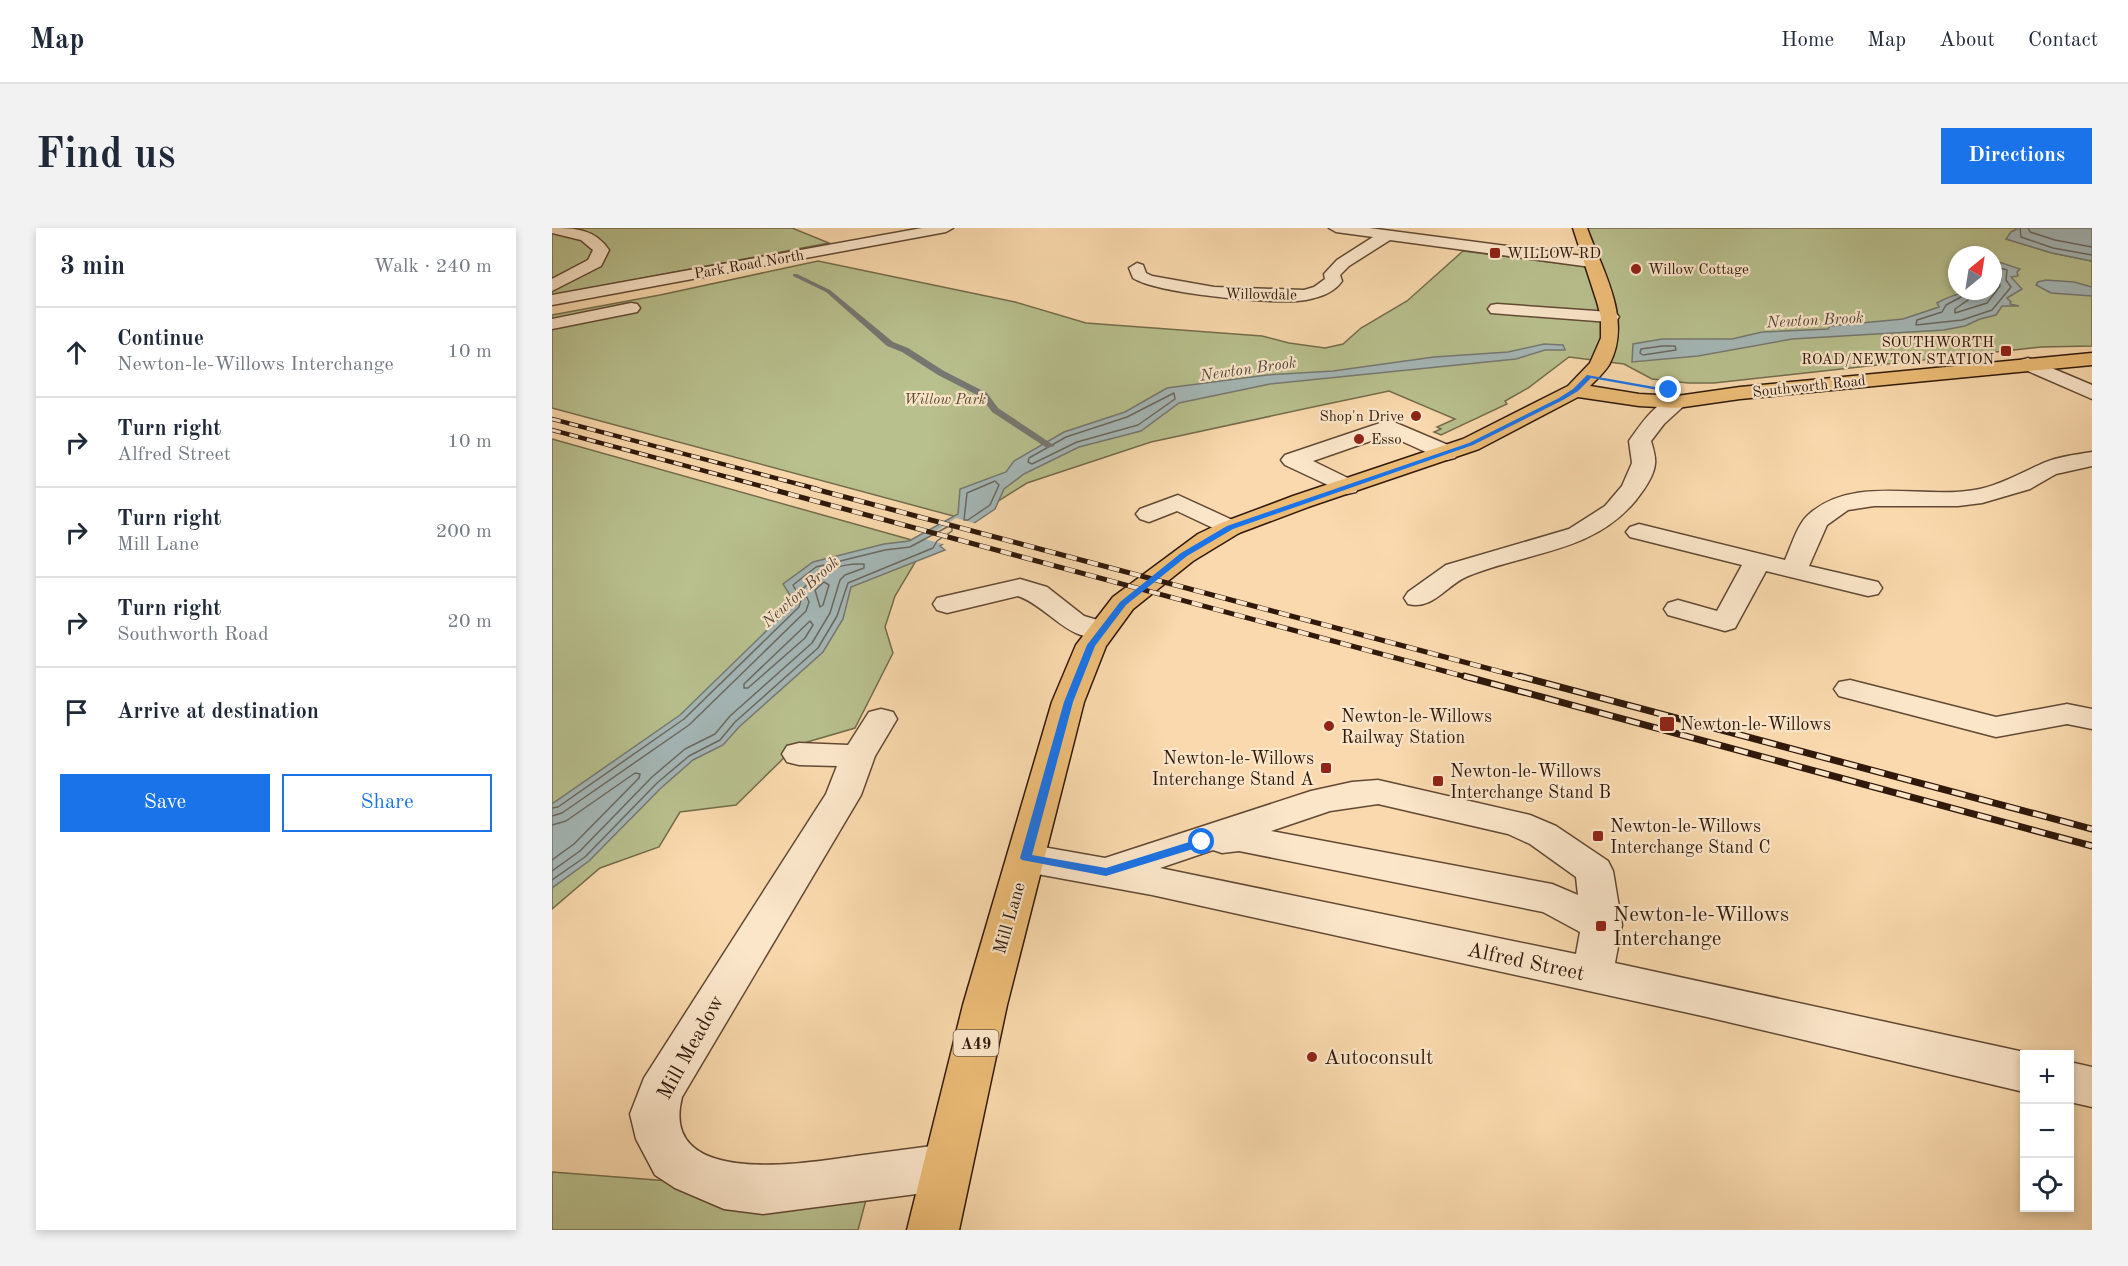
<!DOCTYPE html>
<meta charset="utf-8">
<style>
:root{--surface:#fff;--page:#f2f2f3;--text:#1f2937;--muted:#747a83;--line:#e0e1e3;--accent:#1a73e8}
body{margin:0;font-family:"Old Standard TT",serif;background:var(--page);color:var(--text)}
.controls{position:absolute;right:18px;bottom:18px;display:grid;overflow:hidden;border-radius:0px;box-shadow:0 3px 9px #0003}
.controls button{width:54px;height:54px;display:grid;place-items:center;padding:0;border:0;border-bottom:2px solid var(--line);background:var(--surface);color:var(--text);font:30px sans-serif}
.compass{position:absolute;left:1396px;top:18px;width:54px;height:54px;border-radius:50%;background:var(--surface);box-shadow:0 3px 9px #0003;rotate:30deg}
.stop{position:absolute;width:18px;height:18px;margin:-14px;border:4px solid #1a73e8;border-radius:50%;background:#fff}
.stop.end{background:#1a73e8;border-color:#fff;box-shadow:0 2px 6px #0008}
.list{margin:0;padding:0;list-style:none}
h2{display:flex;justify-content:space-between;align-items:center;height:78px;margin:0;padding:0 24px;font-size:26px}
h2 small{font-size:20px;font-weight:400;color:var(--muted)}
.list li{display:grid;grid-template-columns:39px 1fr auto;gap:18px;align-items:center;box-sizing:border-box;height:90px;padding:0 24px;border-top:2px solid var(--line)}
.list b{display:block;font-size:22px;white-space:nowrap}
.list p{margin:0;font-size:20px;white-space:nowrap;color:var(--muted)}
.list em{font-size:20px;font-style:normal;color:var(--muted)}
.actions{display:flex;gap:12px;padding:18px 24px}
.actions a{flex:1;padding:14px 0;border:2px solid var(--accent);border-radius:0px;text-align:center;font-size:21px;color:var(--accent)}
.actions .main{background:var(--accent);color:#fff}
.icon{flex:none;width:33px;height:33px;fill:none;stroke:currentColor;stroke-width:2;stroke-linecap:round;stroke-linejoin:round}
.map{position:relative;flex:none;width:1540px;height:1002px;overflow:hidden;border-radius:0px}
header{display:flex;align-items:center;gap:36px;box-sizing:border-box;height:84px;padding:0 30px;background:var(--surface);border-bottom:2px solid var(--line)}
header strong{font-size:28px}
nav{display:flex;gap:33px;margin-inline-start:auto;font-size:21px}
.intro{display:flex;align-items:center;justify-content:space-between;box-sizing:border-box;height:144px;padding:0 36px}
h1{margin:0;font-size:42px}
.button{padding:15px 27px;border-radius:0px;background:var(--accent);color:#fff;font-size:21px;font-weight:700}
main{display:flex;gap:36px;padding:0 36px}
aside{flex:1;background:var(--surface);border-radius:0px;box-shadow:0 3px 9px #0003}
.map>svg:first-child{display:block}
.green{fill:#b8c08e;stroke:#746c4c;stroke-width:1.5;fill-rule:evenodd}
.water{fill:#a4b7b7;stroke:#767872;stroke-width:1.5}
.pier{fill:#f9d9ad}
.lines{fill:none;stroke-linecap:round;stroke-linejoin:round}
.shore{stroke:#6a6861;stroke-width:1.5}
.stream{fill:#767872;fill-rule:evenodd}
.minor-casing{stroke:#624934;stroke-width:3}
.major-casing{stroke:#30190b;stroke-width:3}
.minor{fill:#fbe6ca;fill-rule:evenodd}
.major{fill:#ecbc76;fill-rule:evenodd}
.rail-far2-casing{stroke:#30190b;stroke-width:4.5}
.rail-far1-casing{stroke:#30190b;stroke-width:5}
.rail-casing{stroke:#30190b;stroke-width:7}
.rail-far2{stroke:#fbe6ca;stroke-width:3;stroke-dasharray:9;stroke-linecap:butt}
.rail-far1{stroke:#fbe6ca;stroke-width:4;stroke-dasharray:11;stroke-linecap:butt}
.rail{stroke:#fbe6ca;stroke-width:4.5;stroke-dasharray:14;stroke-linecap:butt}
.route{fill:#1a73e8}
.poi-dot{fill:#8f2418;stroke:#fbe6ca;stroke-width:2}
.labels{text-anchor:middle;stroke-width:4.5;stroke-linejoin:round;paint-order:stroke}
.far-poi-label{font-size:15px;fill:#30190b;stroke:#fbe6ca;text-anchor:start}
.far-street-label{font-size:15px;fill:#30190b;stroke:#fbe6ca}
.far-park-label{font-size:15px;font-style:italic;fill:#594b32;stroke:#fbe6ca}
.far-water-label{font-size:16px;font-style:italic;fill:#53483f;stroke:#fbe6ca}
.shield{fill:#fbe6ca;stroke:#6d5644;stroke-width:1.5}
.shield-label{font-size:16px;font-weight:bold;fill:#30190b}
.poi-label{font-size:18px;fill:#30190b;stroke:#fbe6ca;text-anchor:start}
.street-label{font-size:18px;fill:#30190b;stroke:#fbe6ca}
.near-poi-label{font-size:21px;fill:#30190b;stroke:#fbe6ca;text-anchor:start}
.near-street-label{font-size:21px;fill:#30190b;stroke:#fbe6ca}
</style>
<header>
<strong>Map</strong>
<nav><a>Home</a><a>Map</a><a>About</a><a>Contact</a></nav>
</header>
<div class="intro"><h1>Find us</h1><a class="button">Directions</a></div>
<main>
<aside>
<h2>3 min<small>Walk · 240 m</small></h2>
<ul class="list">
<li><svg class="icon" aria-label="ahead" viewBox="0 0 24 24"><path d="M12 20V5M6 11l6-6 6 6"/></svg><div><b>Continue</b><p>Newton-le-Willows Interchange</p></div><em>10 m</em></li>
<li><svg class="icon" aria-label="right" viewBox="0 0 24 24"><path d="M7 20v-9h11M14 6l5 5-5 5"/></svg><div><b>Turn right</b><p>Alfred Street</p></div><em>10 m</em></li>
<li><svg class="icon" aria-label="right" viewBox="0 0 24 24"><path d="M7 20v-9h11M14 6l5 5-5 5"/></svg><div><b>Turn right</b><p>Mill Lane</p></div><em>200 m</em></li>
<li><svg class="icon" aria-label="right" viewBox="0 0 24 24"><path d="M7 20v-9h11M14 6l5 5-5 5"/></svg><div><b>Turn right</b><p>Southworth Road</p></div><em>20 m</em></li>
<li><svg class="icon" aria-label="arrive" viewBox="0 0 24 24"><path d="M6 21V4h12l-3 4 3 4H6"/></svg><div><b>Arrive at destination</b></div></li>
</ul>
<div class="actions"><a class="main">Save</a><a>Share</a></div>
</aside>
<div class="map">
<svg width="1540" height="1002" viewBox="0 0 1540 1002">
<rect width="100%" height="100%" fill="#f9d9ad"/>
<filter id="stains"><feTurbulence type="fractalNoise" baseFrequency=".00333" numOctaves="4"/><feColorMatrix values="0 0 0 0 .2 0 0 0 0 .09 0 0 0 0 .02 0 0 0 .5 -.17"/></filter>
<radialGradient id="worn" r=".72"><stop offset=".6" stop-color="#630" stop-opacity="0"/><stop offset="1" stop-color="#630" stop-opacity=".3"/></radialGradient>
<g class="green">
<polygon points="0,0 240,0 277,15 0,67"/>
<path d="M1031 0H1467L1459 4 1455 11 1500 25 1540 33V118L1489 119 1162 155H1136L1100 151 1072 136 1017 129 976 160 953 173 955 176 889 207 882 204 889 201 885 199 903 191 837 163 761 179 599 214 475 255 416 292 0 180V87L108 67 266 33 463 74 534 95 710 108 737 115 773 120 791 116 809 100 855 73 911 23 1052 41ZM1405 27H1441V63H1405Z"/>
<polygon points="0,211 374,316 343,368 333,399 341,425 303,500 245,517 184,577 128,584 107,619 48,640 0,681"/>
<polygon points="0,944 315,968 306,1002 0,1002"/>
</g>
<g class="water">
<polygon points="1467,0 1540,0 1540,33 1500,25 1454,11 1459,4"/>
<path d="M1441 32 1468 41 1465 44 1466 48 1459 49 1470 61 1455 70 1459 74 1458 76 1467 78H1450L1444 87 1428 91 1413 98 1392 102 1240 111 1146 128 1080 134 1081 116 1110 111H1180L1210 104 1276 101 1278 98 1351 91 1387 79 1385 75C1404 64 1420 63 1441 63Z"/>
<polygon points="1494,52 1522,54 1540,59 1540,68 1499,65 1484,57 1486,54"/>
<polygon points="992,116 1011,117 1013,122 993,122 964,131 718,156 627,175 589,203 527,219 472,246 452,261 443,281 388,318 393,322 299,359 291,391 271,424 187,499 171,517 141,532 109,560 37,633 0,660 0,576 128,487 243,375 231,356 261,334 332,316 357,313 406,286 408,261 454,244 462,233 512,204 573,184 615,160 715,147 781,143 882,129 956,124"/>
</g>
<polygon class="pier" points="404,290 425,296 395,317 372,311"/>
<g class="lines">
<g class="shore">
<polyline points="1468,0 1469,9 1501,20 1540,27"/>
<polyline points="1476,0 1478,4 1503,12 1540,19"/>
<polyline points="1411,63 1409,69 1394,77 1390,84 1365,92 1364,97 1410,92 1440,82 1459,59 1454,52 1455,42 1441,38"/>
<polyline points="1419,63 1416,72 1403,81 1403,85 1435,75 1448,58 1446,48 1441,46"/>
<polygon points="1110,118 1123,118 1124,122 1091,127 1088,125 1089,121"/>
<polygon points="622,165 623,171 586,197 525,214 480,236 476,234 477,230 514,209 575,189"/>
<polygon points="443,253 447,257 438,277 416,292 412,292 415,265"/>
<polygon points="272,354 277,357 271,377 268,379 263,362"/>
<polygon points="258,393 261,397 253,410 196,460 192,460 192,456"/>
<polyline points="0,580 6,579 132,491 247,379 249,372 241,357 264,339 333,322 358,319 397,298 400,299 400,303 385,313 381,320 296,355 285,388 266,420 183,494 168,512 137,528 105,555 33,629 0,652"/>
<path d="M0 588 10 585 137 497 254 383 257 374 251 361C264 343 290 335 312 336V340L293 347 288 352 278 385 260 415 178 488 163 506 133 521 100 549 28 623 0 643"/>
<polyline points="0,597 14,593 83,545 88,546 87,550 22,616 0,632"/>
</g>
<polygon class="stream" points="241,46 245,46 278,62 341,114 356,120 392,143 435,165 446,180 503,218 495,220 440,184 429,169 386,147 350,124 335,118 274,64 241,48"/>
<g class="minor-casing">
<g id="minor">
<path d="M0 0C23 0 43 1 57 22L49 38 0 63V51L36 32 41 22 29 12 0 5Z"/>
<polygon points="370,0 401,0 394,4 0,77 0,67"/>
<path d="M777 0H817L1039 29 1047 34 1039 39 838 12 797 38 788 47 790 53C782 65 768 69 754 72 724 77 606 66 581 50L577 40 585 35 591 37 594 45 600 48 662 59 752 62 762 59 773 51 772 46 785 32 821 9 784 4Z"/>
<polygon points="79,75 85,76 88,80 85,84 0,101 0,91"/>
<polygon points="945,76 1058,84 1064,85 1067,89 1064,93 1058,94 939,85 936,81 939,77"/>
<polygon points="1476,130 1540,157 1540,171 1469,140 1466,136 1469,132"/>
<path d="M1125 168 1132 170 1136 174 1112 196 1099 213C1101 220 1104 229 1103 236 1102 248 1092 262 1084 272 1041 325 974 324 916 348 894 357 882 382 856 376L852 370 856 364 894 337 1017 301 1053 278 1070 258 1080 235 1077 213C1089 196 1104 173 1125 168Z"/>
<polygon points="837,192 903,220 906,225 903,230 895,232 887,230 836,207 761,233 804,254 807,259 804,264 795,266 733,237 729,232 733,227"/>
<path d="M1540 224V238L1504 246 1478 261 1430 275 1406 278H1322L1296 282 1275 297 1257 338 1326 354 1330 360 1326 366 1316 368 1214 343 1183 400 1173 403 1116 387 1112 381 1116 375 1126 372 1165 383 1190 337 1078 309 1074 304 1078 299 1087 296 1233 332C1239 319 1245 297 1256 287 1302 245 1373 273 1428 261 1450 256 1467 246 1487 237 1503 229 1522 227 1540 224Z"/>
<polygon points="626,267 687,295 691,300 687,305 678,308 625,283 597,294 588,291 584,286 588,281"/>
<path d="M468 351 495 359 532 388 559 396 564 402 559 408C518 419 498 379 466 368L395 385 385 382 381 376 385 370Z"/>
<polygon points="1298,452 1444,489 1515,476 1540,481 1540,501 1515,496 1444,509 1287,468 1282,461 1287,454"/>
<path d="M329 481 341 484 345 491 323 528 309 567 130 869C106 961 255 935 304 928 334 924 365 920 395 916L412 923 420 939 412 955 395 962 211 986 172 981 123 960 103 947 84 911 78 886 92 850 274 566 285 538 247 537 235 534 230 526 235 518 247 515 296 517 317 484Z"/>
<path d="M826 552 978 587 1004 598 1056 633 1061 643 1070 697 1063 735 1472 824 1478 826H1472V864L1155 789 600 667 474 644 461 640 455 630 461 620 474 616 553 630 759 563 800 554ZM826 576 956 606 978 616 1024 649 1026 667 1000 656 719 603 778 583ZM661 622 670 625 687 623 991 684 1028 704 1024 726 608 640Z"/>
<polygon points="1518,834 1540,839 1540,879 1518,874"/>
</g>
</g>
<g class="major-casing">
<path id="major" d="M1021 0H1035C1051 44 1081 92 1057 137 1052 145 1044 152 1038 158L1087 166 1125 168 1188 159 1540 125V137L1188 171 1125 180 1087 178 1026 169 927 221 759 278 687 305 641 333 581 381 554 418 532 474 455 777 407 1002H355L411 777 500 474 524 417 561 369 646 306 669 295 741 268 911 211 1016 158 1038 135 1049 110V89L1045 74Z"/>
</g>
<use href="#minor" class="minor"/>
<use href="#major" class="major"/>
<g class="rail-far2-casing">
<g id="rail-far2">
<polyline points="0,191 265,261"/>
<polyline points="0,202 220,261"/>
</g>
</g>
<g class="rail-far1-casing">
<g id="rail-far1">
<polyline points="215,260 918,450"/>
<polyline points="259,260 972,450"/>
</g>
</g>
<g class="rail-casing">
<g id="rail">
<polyline points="912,448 1540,618"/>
<polyline points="967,448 1540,601"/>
</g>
</g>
<use href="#rail-far2" class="rail-far2"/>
<use href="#rail-far1" class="rail-far1"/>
<use href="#rail" class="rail"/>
</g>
<polygon class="route" points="1035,147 1120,162 1117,164 1039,150 1026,163 1011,172 921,217 681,301 635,328 574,377 543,418 521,474 480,627 554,640 650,610 656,614 654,617 554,648 470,632 468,630 512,474 535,417 568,374 629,325 675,298 917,215 1007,170 1021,161"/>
<g class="poi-dot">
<rect x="937" y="19" width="12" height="12" rx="3"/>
<circle cx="1084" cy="41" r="6"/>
<rect x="1448" y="117" width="12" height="12" rx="3"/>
<circle cx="864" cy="188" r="6"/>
<circle cx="807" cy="211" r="6"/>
<rect x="1107" y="488" width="16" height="16" rx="3"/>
<circle cx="777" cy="498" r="6"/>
<rect x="768" y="534" width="12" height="12" rx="3"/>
<rect x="880" y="547" width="12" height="12" rx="3"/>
<rect x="1040" y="602" width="12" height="12" rx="3"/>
<rect x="1043" y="692" width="12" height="12" rx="3"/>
<circle cx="760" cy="829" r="6"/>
</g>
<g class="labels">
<g class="far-poi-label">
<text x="955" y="30">WILLOW RD</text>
<text x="1096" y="46">Willow Cottage</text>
<text x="1442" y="119" text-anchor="end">SOUTHWORTH<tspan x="1442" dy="17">ROAD/NEWTON STATION</tspan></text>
<text x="852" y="193" text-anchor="end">Shop'n Drive</text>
<text x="819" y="216">Esso</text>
</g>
<g class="far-street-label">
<text transform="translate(197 36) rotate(-10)" y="5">Park Road North</text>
<text transform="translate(709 66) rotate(1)" y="5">Willowdale</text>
<text transform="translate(1257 158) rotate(-6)" y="5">Southworth Road</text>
</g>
<g class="far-park-label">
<text x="393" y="176">Willow Park</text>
</g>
<g class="far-water-label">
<text transform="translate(1263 91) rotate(-3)" y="6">Newton Brook</text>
<text transform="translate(696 140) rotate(-8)" y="6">Newton Brook</text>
<text transform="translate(248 363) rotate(-42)" y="6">Newton Brook</text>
</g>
<rect class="shield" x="401.5" y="802" width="45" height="26" rx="4.5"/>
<g class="shield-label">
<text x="424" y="821">A49</text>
</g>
<g class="poi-label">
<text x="789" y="494">Newton-le-Willows<tspan x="789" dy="21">Railway Station</tspan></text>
<text x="1128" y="502">Newton-le-Willows</text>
<text x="762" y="536" text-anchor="end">Newton-le-Willows<tspan x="762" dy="21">Interchange Stand A</tspan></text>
<text x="898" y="549">Newton-le-Willows<tspan x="898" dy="21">Interchange Stand B</tspan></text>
<text x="1058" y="604">Newton-le-Willows<tspan x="1058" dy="21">Interchange Stand C</tspan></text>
</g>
<g class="street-label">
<text transform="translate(457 690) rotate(-74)" y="6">Mill Lane</text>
</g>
<g class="near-poi-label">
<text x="1061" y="693">Newton-le-Willows<tspan x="1061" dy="24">Interchange</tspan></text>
<text x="772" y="836">Autoconsult</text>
</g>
<g class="near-street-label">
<text transform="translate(974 733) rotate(12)" y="7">Alfred Street</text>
<text transform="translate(138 819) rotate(-61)" y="7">Mill Meadow</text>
</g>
</g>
<rect width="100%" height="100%" filter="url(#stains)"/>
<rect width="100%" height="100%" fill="url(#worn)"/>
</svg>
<div class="controls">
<button>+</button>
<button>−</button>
<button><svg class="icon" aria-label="locate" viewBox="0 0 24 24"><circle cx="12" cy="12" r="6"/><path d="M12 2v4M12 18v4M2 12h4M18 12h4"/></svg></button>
</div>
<svg class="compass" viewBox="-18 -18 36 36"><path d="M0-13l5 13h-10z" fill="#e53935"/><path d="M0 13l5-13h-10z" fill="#747a83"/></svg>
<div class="stop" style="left:650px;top:614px"></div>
<div class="stop end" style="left:1117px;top:162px"></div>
</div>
</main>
